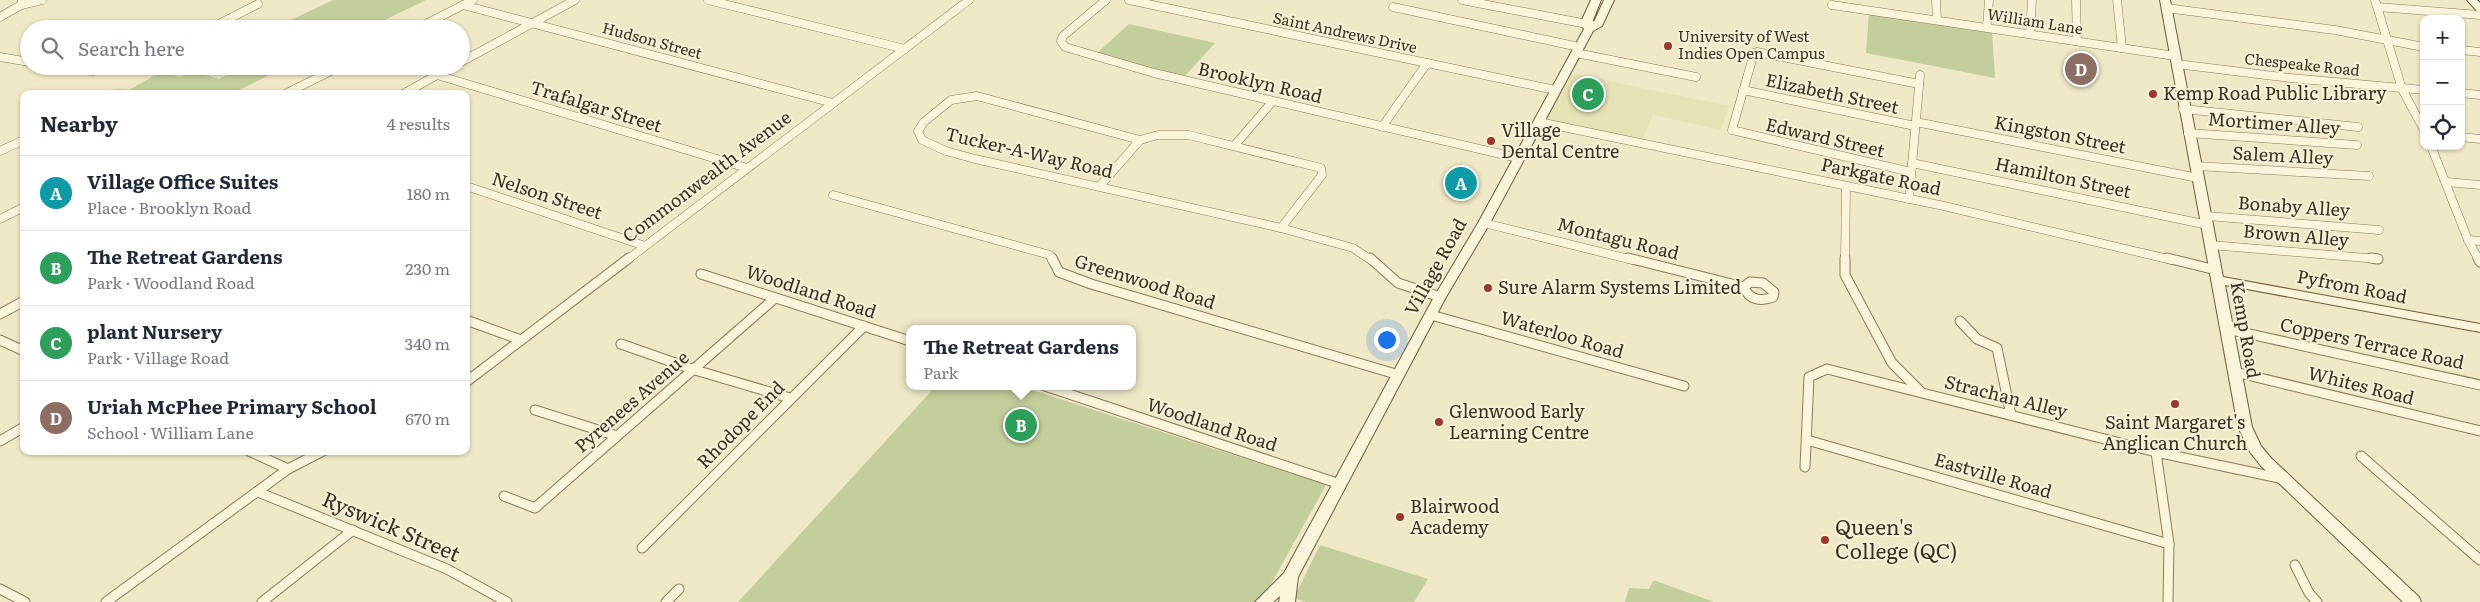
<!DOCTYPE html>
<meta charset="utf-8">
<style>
:root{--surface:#fff;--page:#f6f6f7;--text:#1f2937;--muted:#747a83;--line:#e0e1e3;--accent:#1a73e8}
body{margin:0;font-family:Literata,serif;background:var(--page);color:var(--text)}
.controls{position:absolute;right:15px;top:15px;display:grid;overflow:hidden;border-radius:10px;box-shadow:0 1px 4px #0004}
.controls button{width:45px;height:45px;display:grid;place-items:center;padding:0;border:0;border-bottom:1px solid var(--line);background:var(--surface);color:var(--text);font:25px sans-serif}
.you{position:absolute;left:1386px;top:339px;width:18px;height:18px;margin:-12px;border:4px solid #fff;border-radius:50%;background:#1a73e8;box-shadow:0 0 0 8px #1a73e833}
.badge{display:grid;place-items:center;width:32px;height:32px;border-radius:50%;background:var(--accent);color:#fff;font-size:16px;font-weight:700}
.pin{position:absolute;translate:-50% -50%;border:2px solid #fff;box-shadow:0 1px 5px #0006}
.popup{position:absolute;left:906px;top:325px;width:230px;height:65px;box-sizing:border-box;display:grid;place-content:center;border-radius:10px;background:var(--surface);filter:drop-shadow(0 1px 4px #0005);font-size:16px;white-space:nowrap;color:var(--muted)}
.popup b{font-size:19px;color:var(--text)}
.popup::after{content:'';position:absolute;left:50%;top:100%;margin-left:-10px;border:10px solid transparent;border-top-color:var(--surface)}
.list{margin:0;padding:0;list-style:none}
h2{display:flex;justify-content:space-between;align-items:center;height:65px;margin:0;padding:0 20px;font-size:21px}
h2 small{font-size:16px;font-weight:400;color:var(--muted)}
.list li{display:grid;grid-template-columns:32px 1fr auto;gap:15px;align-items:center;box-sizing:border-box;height:75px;padding:0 20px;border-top:1px solid var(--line)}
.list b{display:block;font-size:19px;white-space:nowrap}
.list p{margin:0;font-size:16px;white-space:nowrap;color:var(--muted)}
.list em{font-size:16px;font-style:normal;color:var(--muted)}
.icon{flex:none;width:28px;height:28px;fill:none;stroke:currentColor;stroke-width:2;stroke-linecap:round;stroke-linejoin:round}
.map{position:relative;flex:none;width:2480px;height:602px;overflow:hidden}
.search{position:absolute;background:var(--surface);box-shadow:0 1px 4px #0004;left:20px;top:20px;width:450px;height:55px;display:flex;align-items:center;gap:12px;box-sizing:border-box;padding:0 18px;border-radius:28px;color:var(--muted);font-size:19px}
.panel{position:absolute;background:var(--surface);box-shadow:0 1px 4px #0004;left:20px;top:90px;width:450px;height:365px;border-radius:10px}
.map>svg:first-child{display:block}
.farmland{fill:#e5e3b5}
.green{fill:#c2ce9b}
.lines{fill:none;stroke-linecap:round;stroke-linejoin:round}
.street-far1-casing{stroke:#8c7b5c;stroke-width:9}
.street-casing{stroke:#8c7b5c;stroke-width:11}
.secondary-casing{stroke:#6e5c3f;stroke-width:2}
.street-far1{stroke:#faf4db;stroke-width:8}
.street{stroke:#faf4db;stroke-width:9}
.secondary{fill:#faf4db;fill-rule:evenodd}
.poi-dot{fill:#9c372b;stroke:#f6f1d7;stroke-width:2}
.labels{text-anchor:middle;stroke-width:4;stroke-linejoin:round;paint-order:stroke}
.far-street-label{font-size:15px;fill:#3c3120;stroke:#f6f1d7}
.far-poi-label{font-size:15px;fill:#3c3120;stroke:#f6f1d7;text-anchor:start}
.street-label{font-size:18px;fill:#3c3120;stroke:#f6f1d7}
.poi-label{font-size:18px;fill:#3c3120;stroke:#f6f1d7;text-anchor:start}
.near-street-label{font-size:21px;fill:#3c3120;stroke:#f6f1d7}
.near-poi-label{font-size:21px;fill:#3c3120;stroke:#f6f1d7;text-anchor:start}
</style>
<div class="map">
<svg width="2480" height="602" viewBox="0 0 2480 602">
<rect width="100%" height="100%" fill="#efe8c7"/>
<polygon class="farmland" points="1570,73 1729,106 1721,130 1653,115 1642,140 1547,119"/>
<g class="green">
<polygon points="333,0 426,0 366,29 272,29"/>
<polygon points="1869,13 1992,33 1995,78 1866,53"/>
<polygon points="1129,24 1215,43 1184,77 1096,54"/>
<polygon points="246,66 288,66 231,94 107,94 116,89 129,90 161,72 180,77 193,71 219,79"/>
<polygon points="936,386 1020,386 1326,485 1261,602 738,602"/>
<polygon points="1320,545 1428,579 1414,602 1306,602 1294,598"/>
<polygon points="1653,581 1656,581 1714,602 1625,602 1629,588 1649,589"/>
</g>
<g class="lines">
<g class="street-far1-casing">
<g id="street-far1">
<polyline points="708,0 905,49"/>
<polyline points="1106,0 1063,36 1061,41 1065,47 1154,73 1518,158"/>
<polyline points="1129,0 1555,90"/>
<polyline points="1462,0 1592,25"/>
<polyline points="1936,0 1937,20"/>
<polyline points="2076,0 2077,41"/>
<polyline points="2117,0 2122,48"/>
<polyline points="2375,0 2402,89 2424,130"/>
<polyline points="21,5 42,0"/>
<polyline points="463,5 833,103"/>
<polyline points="1832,5 2175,56"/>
<polyline points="1393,7 1579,47"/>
<polyline points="2378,7 2480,15"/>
<polyline points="2166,8 2335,30 2424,47"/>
<polyline points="0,17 21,5 22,0"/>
<polyline points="1987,27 1989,0"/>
<polyline points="209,29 258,4"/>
<polyline points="416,29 473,0"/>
<polyline points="2030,34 2032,0"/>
<polyline points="2461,50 2480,52"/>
<polyline points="1576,53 1696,77"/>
<polyline points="0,57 29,62"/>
<polyline points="461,62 575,0"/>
<polyline points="2177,64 2290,78 2424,90"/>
<polyline points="60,66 93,71 110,66"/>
<polyline points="437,75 747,168"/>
<polyline points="1743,90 1915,126"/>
<polyline points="2461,93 2480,95"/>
<polyline points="285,94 341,66"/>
<polyline points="403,94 453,66"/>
<polygon points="977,96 1140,140 1158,135 1189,135 1321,168 1322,175 1281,228 975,159 946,151 922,140 918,131 924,122 951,100"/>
<polyline points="2183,109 2358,127"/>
<polyline points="1539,122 1944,206 2172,260"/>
<polyline points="1916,122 2198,178"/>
<polyline points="1382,127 1427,63"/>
<polyline points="2188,133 2357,145"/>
<polyline points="2461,137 2480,139"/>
<polyline points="1234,146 1272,102"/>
<polyline points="2431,146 2468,240 2479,260"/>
<polyline points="0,151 24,140"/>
<polyline points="1912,163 2208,225"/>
<polyline points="2196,166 2369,176"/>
<polyline points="1911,172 1732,130 1754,53 1757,52 1919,84"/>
<polyline points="2447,182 2480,185"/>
<polyline points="466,186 645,246"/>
<polyline points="1099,187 1140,140"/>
<polyline points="833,195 1050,255 1052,260"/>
<polyline points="1909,199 1920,75"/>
<polyline points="2207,216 2379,230"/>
<polyline points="0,219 24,207"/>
<polyline points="1484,223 1633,260"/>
<polyline points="1281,228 1353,248 1371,260"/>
<polyline points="2468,240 2480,241"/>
<polyline points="2211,245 2378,259"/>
<polyline points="627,260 969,0"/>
<polyline points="1845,260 1846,187"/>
</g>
</g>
<g class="street-casing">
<g id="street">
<polyline points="1052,258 1059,272 1091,284 1399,375"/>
<polyline points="1370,258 1398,283 1440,297"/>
<polyline points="1628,258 1744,287"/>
<polyline points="1845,258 1845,275 1892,363 1920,391"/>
<polyline points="2167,258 2216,270"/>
<polyline points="2371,258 2378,259"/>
<polyline points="2478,258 2480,262"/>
<polyline points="701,274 910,341"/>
<path d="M1750 282 1763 283 1774 292 1773 297C1761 302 1749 300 1744 287Z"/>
<polyline points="0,314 24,301"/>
<polyline points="1431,315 1684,386"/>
<polyline points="466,320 521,340"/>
<polyline points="1960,321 1977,339 1997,348 2011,415"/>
<polyline points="2227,329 2480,385"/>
<polyline points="0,340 24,351"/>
<polyline points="621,344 695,370 790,398"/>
<polyline points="2235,372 2480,431"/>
<polyline points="466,382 629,258"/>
<polyline points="1045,386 1340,484"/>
<polyline points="535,410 617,436"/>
<polyline points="1807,440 2169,544"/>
<polyline points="0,441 24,427"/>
<polyline points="249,451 288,469"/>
<polyline points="2156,452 2169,544 2168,602"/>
<polyline points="2361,456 2480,560"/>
<polyline points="1805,467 1809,377 1827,369 2156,452 2284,479"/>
<polyline points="258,492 447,569 507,602"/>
<polyline points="504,496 535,508 775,298"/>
<polyline points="642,548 864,326"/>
<polyline points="2295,565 2309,593 2317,602"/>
<polyline points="0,589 25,602"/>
<polyline points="106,602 288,469 323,451"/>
<polyline points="262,602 353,530"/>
<polyline points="666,602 679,589"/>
</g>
</g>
<g class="secondary-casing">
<g id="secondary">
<polygon points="1591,0 1601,0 1591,25 1593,24 1604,0 1614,0 1602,26 1593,31 1490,223 1446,297 1298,577 1295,602 1279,602 1280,596 1273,602 1255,602 1284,573 1434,297 1478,223 1584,29 1580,24"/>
<polygon points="2160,0 2170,0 2223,277 2480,324 2480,332 2225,285 2252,427 2261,446 2271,458 2419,597 2421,602 2403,602 2261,466 2250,452 2238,427"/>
<polygon points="2467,0 2477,0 2480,3 2480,12 2477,11"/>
</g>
</g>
<use href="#street-far1" class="street-far1"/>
<use href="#street" class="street"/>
<use href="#secondary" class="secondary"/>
</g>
<g class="poi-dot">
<circle cx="1668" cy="46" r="5"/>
<circle cx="2153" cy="94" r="5"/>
<circle cx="1491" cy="141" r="5"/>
<circle cx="1488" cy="288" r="5"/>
<circle cx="2175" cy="404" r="5"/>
<circle cx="1439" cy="422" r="5"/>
<circle cx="1400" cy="517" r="5"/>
<circle cx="1825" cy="540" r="5"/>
</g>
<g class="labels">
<g class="far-street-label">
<text transform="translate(2035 22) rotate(9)" y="5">William Lane</text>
<text transform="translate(1345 33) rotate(12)" y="5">Saint Andrews Drive</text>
<text transform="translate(652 41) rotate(15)" y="5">Hudson Street</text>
<text transform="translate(2302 65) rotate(6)" y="5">Chespeake Road</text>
</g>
<g class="far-poi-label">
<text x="1678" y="42">University of West<tspan x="1678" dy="17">Indies Open Campus</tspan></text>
</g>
<g class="street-label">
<text transform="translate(1260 83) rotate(13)" y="6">Brooklyn Road</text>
<text transform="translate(1832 94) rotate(12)" y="6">Elizabeth Street</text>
<text transform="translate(596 107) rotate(17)" y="6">Trafalgar Street</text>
<text transform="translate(2274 124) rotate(4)" y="6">Mortimer Alley</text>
<text transform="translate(2060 135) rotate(11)" y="6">Kingston Street</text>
<text transform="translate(1825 138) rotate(13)" y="6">Edward Street</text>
<text transform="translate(1029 153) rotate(13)" y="6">Tucker-A-Way Road</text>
<text transform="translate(2283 156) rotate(3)" y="6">Salem Alley</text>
<text transform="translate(707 177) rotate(-37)" y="6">Commonwealth Avenue</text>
<text transform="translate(1881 177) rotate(12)" y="6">Parkgate Road</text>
<text transform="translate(2063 178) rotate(12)" y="6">Hamilton Street</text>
<text transform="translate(547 196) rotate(18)" y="6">Nelson Street</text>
<text transform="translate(2294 207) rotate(4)" y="6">Bonaby Alley</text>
<text transform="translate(2296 236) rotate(5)" y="6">Brown Alley</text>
<text transform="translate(1618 239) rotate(14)" y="6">Montagu Road</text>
<text transform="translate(1436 267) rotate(-61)" y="6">Village Road</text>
<text transform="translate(1145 282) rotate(17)" y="6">Greenwood Road</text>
<text transform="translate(2352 287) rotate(11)" y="6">Pyfrom Road</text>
<text transform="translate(811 292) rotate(18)" y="6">Woodland Road</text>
<text transform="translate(2245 330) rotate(80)" y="6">Kemp Road</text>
<text transform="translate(1562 335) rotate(16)" y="6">Waterloo Road</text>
<text transform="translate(2372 344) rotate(12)" y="6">Coppers Terrace Road</text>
<text transform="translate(2361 386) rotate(14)" y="6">Whites Road</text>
<text transform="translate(2006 397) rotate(14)" y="6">Strachan Alley</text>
<text transform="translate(632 402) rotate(-41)" y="6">Pyrenees Avenue</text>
<text transform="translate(741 425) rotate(-45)" y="6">Rhodope End</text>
<text transform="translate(1212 425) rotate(18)" y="6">Woodland Road</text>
<text transform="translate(1993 476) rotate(16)" y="6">Eastville Road</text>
</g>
<g class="poi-label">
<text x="2163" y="100">Kemp Road Public Library</text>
<text x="1501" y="137">Village<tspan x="1501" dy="21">Dental Centre</tspan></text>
<text x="1498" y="294">Sure Alarm Systems Limited</text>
<text x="1449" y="418">Glenwood Early<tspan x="1449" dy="21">Learning Centre</tspan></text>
<text x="2175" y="429" text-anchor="middle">Saint Margaret's<tspan x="2175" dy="21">Anglican Church</tspan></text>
<text x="1410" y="513">Blairwood<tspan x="1410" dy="21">Academy</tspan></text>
</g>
<g class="near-street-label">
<text transform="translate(391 527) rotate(23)" y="7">Ryswick Street</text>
</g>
<g class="near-poi-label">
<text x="1835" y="535">Queen's<tspan x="1835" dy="24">College (QC)</tspan></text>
</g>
</g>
</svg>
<div class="controls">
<button>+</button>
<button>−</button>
<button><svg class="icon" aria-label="locate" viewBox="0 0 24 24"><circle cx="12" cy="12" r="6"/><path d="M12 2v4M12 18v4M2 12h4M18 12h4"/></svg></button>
</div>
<div class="you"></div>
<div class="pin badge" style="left:1461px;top:183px;background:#0f9aa8">A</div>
<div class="pin badge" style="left:1021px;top:425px;background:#2e9e5b">B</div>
<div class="popup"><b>The Retreat Gardens</b>Park</div>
<div class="pin badge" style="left:1588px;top:94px;background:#2e9e5b">C</div>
<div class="pin badge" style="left:2081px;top:69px;background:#8d6e63">D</div>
<div class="search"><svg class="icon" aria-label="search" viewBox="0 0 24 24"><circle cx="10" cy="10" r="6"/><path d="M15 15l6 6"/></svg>Search here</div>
<section class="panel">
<h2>Nearby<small>4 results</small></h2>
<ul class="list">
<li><span class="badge" style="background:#0f9aa8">A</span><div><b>Village Office Suites</b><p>Place · Brooklyn Road</p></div><em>180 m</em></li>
<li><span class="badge" style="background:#2e9e5b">B</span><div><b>The Retreat Gardens</b><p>Park · Woodland Road</p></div><em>230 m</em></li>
<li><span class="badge" style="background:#2e9e5b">C</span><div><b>plant Nursery</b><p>Park · Village Road</p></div><em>340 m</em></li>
<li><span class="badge" style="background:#8d6e63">D</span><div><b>Uriah McPhee Primary School</b><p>School · William Lane</p></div><em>670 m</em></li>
</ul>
</section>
</div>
